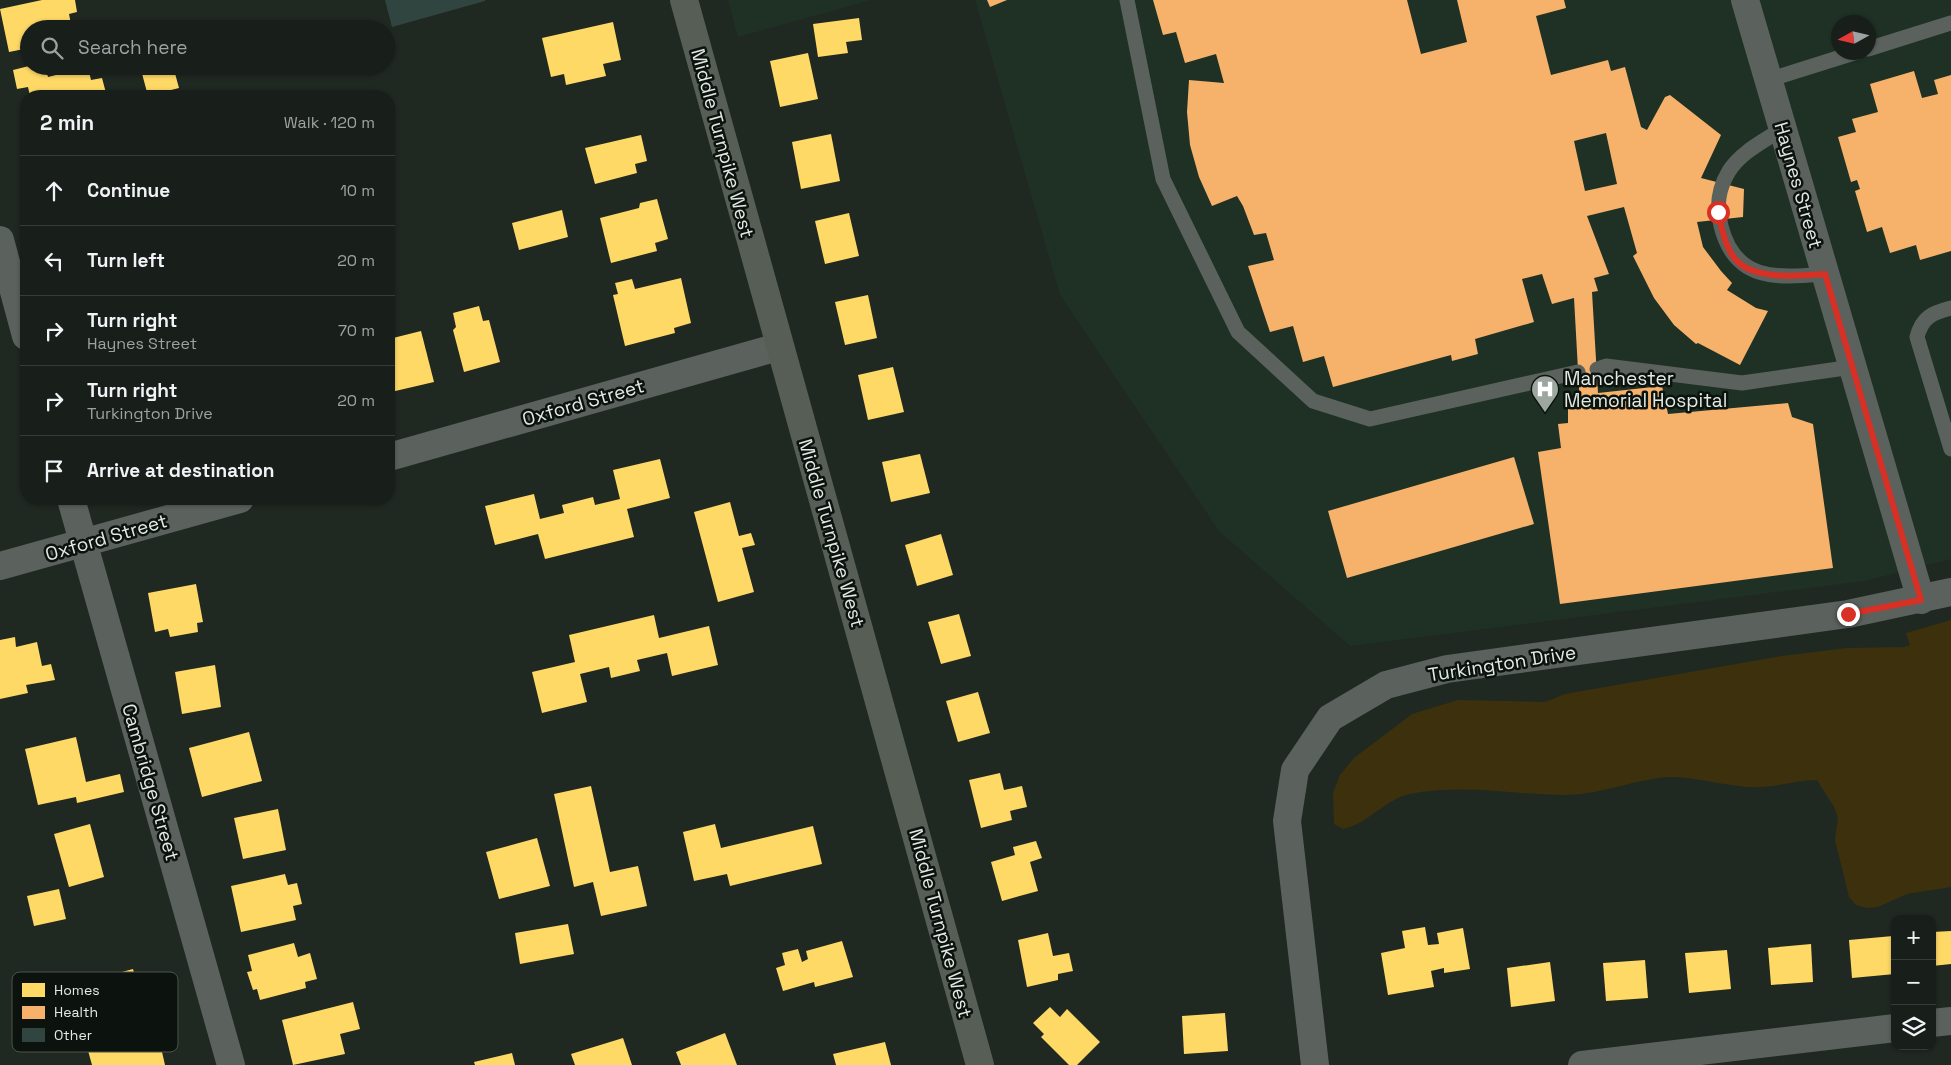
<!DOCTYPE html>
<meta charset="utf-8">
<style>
:root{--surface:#181e1a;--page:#212723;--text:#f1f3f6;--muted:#9fa2a2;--line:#363c39}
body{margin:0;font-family:"Space Grotesk",sans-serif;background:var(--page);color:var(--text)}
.controls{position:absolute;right:15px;bottom:15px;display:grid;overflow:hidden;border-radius:10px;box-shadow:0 1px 4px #0004}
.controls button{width:45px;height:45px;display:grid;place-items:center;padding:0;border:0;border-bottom:1px solid var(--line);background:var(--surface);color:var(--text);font:25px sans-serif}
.compass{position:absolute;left:1831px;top:15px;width:45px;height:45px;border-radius:50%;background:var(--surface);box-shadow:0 1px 4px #0004;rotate:262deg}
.stop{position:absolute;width:15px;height:15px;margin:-11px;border:4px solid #d93025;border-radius:50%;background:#fff}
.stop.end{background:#d93025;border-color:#fff;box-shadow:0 1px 5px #0008}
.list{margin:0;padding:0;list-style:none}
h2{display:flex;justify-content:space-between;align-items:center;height:65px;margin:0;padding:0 20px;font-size:21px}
h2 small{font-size:16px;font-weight:400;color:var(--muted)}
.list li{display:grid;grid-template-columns:32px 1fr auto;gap:15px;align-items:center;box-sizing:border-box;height:70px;padding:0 20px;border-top:1px solid var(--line)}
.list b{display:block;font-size:19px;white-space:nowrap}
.list p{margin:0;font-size:16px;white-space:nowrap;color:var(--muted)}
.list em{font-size:16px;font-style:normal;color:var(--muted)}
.icon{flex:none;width:28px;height:28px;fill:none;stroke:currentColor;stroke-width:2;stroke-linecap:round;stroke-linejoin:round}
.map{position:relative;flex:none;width:1951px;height:1065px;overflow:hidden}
.search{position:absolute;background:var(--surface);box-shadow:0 1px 4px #0004;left:20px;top:20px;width:375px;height:55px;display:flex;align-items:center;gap:12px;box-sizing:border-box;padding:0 18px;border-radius:28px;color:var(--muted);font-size:19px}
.panel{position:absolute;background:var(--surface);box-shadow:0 1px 4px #0004;left:20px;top:90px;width:375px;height:415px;border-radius:20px}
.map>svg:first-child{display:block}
.built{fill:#1e3124;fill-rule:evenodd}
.green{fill:#3c310c}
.homes{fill:#ffd966}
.health{fill:#f6b26b;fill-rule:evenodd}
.building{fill:#314540}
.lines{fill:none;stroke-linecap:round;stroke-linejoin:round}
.lane{stroke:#5b615d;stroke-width:15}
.street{stroke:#5b615d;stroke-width:28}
.secondary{stroke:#575e56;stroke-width:28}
.route{stroke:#d93025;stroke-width:6}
.labels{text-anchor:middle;stroke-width:5;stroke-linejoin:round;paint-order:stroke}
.street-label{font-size:19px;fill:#e1eae3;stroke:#0c120d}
.poi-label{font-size:19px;fill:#e1eae3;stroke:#0c120d;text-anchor:start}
.key{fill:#0c120d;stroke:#4c534d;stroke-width:1}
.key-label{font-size:14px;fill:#e1eae3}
</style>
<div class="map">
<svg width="1951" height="1065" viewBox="0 0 1951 1065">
<rect width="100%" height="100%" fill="#202822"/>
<g class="built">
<polygon points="728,0 871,0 738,37"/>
<path d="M975 0H1951V559L1864 581 1350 646 1219 531 1060 295ZM1838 22H1868V52H1838Z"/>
</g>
<path class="green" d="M1951 620V887L1907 894 1878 907 1867 908 1856 905 1849 897 1835 840 1838 818 1834 807 1817 780C1794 780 1772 789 1749 787 1725 786 1693 776 1670 777 1633 779 1599 796 1561 795 1511 794 1460 784 1410 794 1385 799 1368 824 1343 829L1334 824 1333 793 1340 775 1354 758 1412 714 1458 700 1545 702 1565 694 1782 656 1847 648 1905 647 1910 645 1906 633Z"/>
<g class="homes">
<polygon points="42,0 75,0 77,12 69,14 72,29 29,29 29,48 9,52 0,9"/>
<polygon points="859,18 862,40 846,42 848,53 818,57 813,24"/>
<polygon points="613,22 621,60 603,64 606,76 566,85 564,74 551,77 542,38"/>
<polygon points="808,53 818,99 780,107 770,61"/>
<polygon points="29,66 45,66 48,77 88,67 91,80 102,78 106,93 95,96 30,96 28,87 17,89 13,70"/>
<polygon points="140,66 173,66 179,88 148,96"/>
<polygon points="831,134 840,181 801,189 792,142"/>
<polygon points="641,135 647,161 635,164 637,173 595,184 585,148"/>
<polygon points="657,199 668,239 655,243 657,251 611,263 600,218 639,208 640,203"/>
<polygon points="562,210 568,237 519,250 512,223"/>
<polygon points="849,213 859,256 825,264 815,221"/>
<polygon points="681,278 691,323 674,328 675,333 625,346 613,295 618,294 615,283 632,279 635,289"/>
<polygon points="868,295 877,338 845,345 835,302"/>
<polygon points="479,306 483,321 489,320 500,362 464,372 453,330 456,327 453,313"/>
<polygon points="421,331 434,382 391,392 389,382 389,339"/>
<polygon points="893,367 904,412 868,420 858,375"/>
<polygon points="920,454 930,493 891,502 882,462"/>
<polygon points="660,459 670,498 627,509 634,537 545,559 538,534 495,545 485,506 534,494 540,519 564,513 562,505 593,497 595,505 620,499 613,470"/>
<polygon points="730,502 739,536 751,533 755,545 742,548 754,592 718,602 694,512"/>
<polygon points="941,534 953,575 917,586 905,545"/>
<polygon points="196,584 203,622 197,623 198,632 170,637 168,629 155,632 148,593"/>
<polygon points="959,614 971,656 941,664 928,622"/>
<polygon points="654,615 659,638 709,626 718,665 672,676 667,653 637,660 640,671 611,678 609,667 580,674 587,702 542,713 532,672 575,662 569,635"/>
<polygon points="15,637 16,647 37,642 42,666 51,664 55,680 26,685 28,693 0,699 0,640"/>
<polygon points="215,665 221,707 182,714 175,672"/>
<polygon points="978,692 990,733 958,742 946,701"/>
<polygon points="249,732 262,781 202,797 189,748"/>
<polygon points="76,737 86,782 120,774 124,792 77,803 76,797 38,805 25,749"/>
<polygon points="1000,773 1004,790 1022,786 1027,807 1010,811 1012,820 981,828 969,780"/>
<polygon points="591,786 610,872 638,866 647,906 601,916 593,882 574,887 554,794"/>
<polygon points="278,809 286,850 243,859 234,818"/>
<polygon points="90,824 104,877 69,887 54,834"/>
<polygon points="715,824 721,848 813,826 822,864 730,886 727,874 694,881 683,832"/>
<polygon points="537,838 550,886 499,899 486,852"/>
<polygon points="1036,841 1042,858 1030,862 1038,891 1002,901 991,862 1015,855 1013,847"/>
<polygon points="285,874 288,885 297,883 302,904 293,906 296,920 241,932 231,886"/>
<polygon points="59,889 66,919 34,926 27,896"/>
<polygon points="568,924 574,954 520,964 515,933"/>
<polygon points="1425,927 1428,945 1439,944 1437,933 1463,928 1470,969 1444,973 1444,968 1431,971 1434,987 1388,995 1381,953 1405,948 1402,931"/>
<polygon points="1951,931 1951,964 1932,966 1932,932"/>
<polygon points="1048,933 1053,956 1069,953 1073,971 1058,974 1058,980 1027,987 1018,940"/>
<polygon points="1893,936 1895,974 1852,978 1849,940"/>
<polygon points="842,941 853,977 815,987 814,982 783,991 776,968 785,965 782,953 798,949 802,962 808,959 806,951"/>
<polygon points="294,943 298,957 310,953 317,979 305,982 306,988 260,1000 257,989 253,990 247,972 252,971 248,955"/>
<polygon points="1811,944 1813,982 1771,985 1768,948"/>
<polygon points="1727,950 1731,989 1689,993 1685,953"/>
<polygon points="1645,960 1648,998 1606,1001 1603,963"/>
<polygon points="1550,962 1555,1001 1511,1007 1507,968"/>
<polygon points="133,969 144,1011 78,1029 67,987"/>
<polygon points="353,1002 360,1029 340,1034 345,1054 293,1065 282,1020"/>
<polygon points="1050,1007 1060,1017 1067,1009 1100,1042 1077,1065 1069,1065 1041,1037 1044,1034 1033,1023"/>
<polygon points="1225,1013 1228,1051 1184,1054 1182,1016"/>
<polygon points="157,1030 165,1065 92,1065 87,1047"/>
<polygon points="725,1033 737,1065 681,1065 676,1052"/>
<polygon points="623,1038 632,1065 575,1065 571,1054"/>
<polygon points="885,1042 891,1065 836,1065 833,1054"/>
<polygon points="512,1053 515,1065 475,1065 474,1062"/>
</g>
<g class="health">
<polygon points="987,0 1007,0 990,7"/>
<path d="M1153 0H1407L1421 54 1467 42 1457 0H1564L1566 8 1536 16 1551 75 1608 60 1611 71 1625 67 1641 127 1647 130 1665 97 1670 95 1721 135 1701 178 1744 189 1743 217 1697 222 1703 247 1721 271 1732 283 1727 290 1756 308 1768 311 1740 365 1698 343 1696 344 1674 325 1654 298 1633 256 1637 253 1624 207 1587 216 1609 274 1594 278 1598 291 1592 292 1598 393 1662 386 1668 414 1788 403 1792 417 1813 424 1833 568 1560 604 1538 452 1561 448 1558 424 1568 423V406H1580L1574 298 1552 304 1542 274 1522 279 1534 322 1475 339 1478 354 1452 361 1451 355 1333 387 1324 356 1303 362 1293 326 1270 332 1248 266 1274 260 1266 233 1254 235 1243 206 1237 196 1212 206 1199 177 1190 145 1187 112 1189 80 1224 83 1216 54 1185 63 1176 32 1163 35ZM1606 133 1617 184 1585 191 1574 141Z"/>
<polygon points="1914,71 1922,98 1938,94 1934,80 1951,75 1951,251 1920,260 1916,245 1890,253 1882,227 1867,232 1855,191 1860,189 1857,180 1851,182 1838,137 1856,132 1852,119 1878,112 1870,84"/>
<polygon points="1514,457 1534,524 1347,578 1328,511"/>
</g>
<polygon class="building" points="385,0 485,0 485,1 392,27"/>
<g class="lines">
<g class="lane">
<polyline points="1127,0 1163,179 1238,332 1313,401 1370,419 1578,372"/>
<polyline points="1868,49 1951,23"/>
<polyline points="1768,80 1857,52"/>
<path d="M1782 129C1764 141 1741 152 1729 171 1718 189 1716 206 1721 226 1735 282 1777 278 1825 274"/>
<path d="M1951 308C1932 313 1922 317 1917 337L1951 449"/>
<polyline points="1597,369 1606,366 1742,383 1852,367"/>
</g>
<g class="street">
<polyline points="1745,0 1921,600"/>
<polyline points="0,240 26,336"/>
<polyline points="389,457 778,347"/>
<polyline points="71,499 231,1065"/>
<polyline points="0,566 240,499"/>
<polyline points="1932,1023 1951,1021"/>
<polyline points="1315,1065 1287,821 1295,770 1330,718 1386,685 1447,669 1848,614 1951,592"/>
<polyline points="1582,1065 1895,1028"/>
</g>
<path class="secondary" d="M684 0C781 356 883 710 980 1065"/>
</g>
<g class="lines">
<path class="route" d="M1718 212C1722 228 1725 250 1738 262 1757 280 1801 276 1825 274L1921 600 1848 614"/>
</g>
<defs>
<g id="hospital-pin" transform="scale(1.4375)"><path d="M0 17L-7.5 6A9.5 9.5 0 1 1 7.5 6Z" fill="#9da69f" stroke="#0c120d"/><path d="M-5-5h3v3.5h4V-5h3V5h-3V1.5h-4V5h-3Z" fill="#fff"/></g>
</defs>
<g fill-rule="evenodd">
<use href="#hospital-pin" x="1545" y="389"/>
</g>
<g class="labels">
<g class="street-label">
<text transform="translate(723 143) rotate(75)" y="7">Middle Turnpike West</text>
<text transform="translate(1799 185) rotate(74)" y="7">Haynes Street</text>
<text transform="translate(583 402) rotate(-16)" y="7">Oxford Street</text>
<text transform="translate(832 533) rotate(74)" y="7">Middle Turnpike West</text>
<text transform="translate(106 537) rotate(-16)" y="7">Oxford Street</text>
<text transform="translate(1502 663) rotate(-9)" y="7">Turkington Drive</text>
<text transform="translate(151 782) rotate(74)" y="7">Cambridge Street</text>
<text transform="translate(941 923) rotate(75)" y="7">Middle Turnpike West</text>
</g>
<g class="poi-label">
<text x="1564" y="385">Manchester<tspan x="1564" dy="22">Memorial Hospital</tspan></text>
</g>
</g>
<rect x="12" y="972" width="166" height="80" rx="8" class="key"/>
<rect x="22" y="983" width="23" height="14" fill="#ffd966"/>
<rect x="22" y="1006" width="23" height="13" fill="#f6b26b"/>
<rect x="22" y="1028" width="23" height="14" fill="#314540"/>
<g class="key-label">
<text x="54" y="995">Homes</text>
<text x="54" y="1017">Health</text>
<text x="54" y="1040">Other</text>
</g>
</svg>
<div class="controls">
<button>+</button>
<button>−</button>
<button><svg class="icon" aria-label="layers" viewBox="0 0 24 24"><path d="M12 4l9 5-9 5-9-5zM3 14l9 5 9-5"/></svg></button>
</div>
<svg class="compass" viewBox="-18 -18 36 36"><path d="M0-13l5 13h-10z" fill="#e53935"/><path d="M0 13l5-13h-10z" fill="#9fa2a2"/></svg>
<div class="stop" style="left:1718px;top:212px"></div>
<div class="stop end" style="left:1848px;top:614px"></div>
<div class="search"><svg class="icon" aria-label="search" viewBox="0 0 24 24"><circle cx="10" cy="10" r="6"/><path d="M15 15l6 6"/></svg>Search here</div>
<section class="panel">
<h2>2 min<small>Walk · 120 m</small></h2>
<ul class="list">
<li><svg class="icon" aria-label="ahead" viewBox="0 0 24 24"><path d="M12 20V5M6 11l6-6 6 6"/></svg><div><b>Continue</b></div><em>10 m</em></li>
<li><svg class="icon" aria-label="left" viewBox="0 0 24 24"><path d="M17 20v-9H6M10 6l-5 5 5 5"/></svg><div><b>Turn left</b></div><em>20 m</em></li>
<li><svg class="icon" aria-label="right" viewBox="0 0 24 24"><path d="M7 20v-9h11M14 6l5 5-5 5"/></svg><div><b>Turn right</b><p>Haynes Street</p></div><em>70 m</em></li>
<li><svg class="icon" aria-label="right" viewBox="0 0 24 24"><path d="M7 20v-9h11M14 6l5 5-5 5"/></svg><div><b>Turn right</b><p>Turkington Drive</p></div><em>20 m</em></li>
<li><svg class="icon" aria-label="arrive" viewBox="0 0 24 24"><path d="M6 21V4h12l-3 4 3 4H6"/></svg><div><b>Arrive at destination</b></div></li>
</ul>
</section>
</div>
